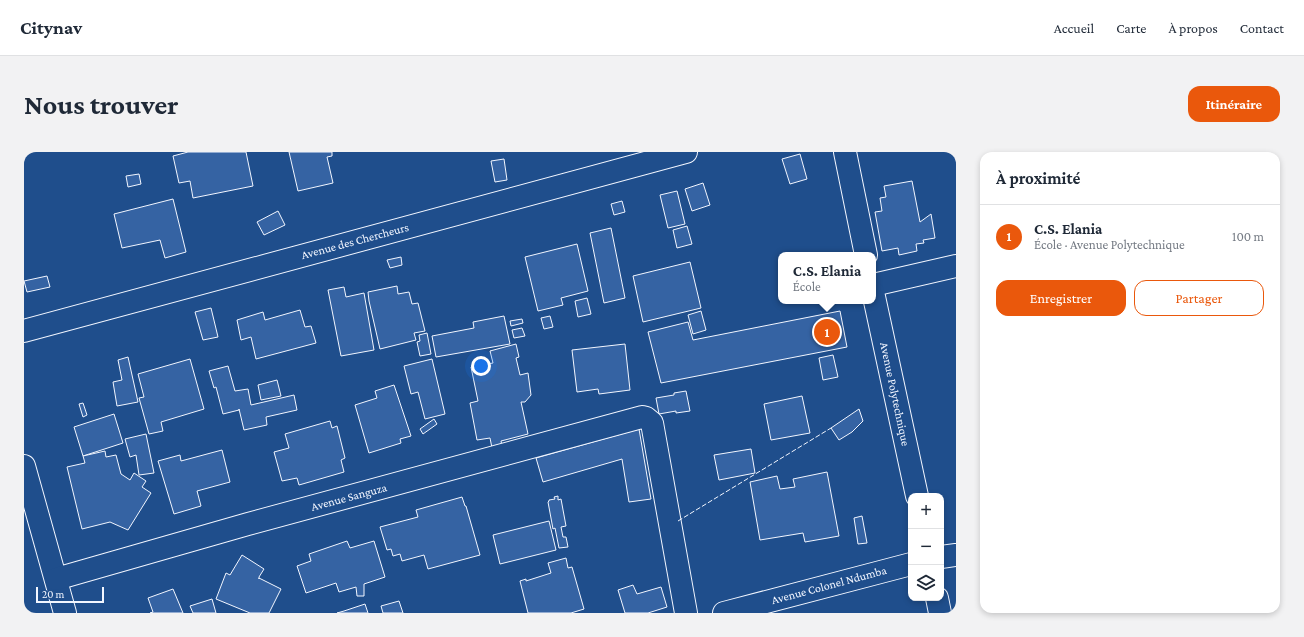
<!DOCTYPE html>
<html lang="fr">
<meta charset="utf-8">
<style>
:root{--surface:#fff;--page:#f2f2f3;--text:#1f2937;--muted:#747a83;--line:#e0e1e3;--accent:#ea580c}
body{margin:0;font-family:"Crimson Pro",serif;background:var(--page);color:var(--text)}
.controls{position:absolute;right:12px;bottom:12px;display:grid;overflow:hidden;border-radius:8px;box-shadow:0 2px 6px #0003}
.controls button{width:36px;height:36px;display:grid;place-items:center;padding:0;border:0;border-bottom:1px solid var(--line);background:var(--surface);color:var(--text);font:20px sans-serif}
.scale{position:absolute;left:12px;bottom:10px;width:68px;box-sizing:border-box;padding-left:4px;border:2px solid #f2f6ff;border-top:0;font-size:11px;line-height:14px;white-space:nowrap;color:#f2f6ff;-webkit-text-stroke:3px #1f4e8c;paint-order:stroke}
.you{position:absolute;left:457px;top:214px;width:14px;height:14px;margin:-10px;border:3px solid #fff;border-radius:50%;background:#1a73e8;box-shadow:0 0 0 6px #1a73e833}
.badge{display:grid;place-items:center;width:26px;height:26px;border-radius:50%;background:var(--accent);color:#fff;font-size:13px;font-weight:700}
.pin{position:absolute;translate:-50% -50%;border:2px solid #fff;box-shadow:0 1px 4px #0006}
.popup{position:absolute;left:754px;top:100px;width:98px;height:52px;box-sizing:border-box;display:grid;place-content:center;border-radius:8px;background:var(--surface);filter:drop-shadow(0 1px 3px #0005);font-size:13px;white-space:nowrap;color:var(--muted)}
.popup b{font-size:15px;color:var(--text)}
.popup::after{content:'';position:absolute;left:50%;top:100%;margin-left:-8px;border:8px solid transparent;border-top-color:var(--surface)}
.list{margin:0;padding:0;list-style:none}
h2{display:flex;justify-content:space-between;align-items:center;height:52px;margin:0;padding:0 16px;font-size:17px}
h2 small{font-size:13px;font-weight:400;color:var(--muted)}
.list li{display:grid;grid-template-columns:26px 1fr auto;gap:12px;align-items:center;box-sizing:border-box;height:64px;padding:0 16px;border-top:1px solid var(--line)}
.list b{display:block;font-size:15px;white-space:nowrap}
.list p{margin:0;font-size:13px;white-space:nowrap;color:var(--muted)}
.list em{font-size:13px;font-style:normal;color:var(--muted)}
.actions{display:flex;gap:8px;padding:12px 16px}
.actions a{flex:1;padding:9px 0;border:1px solid var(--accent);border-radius:12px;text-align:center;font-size:14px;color:var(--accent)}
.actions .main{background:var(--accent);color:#fff}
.icon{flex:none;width:22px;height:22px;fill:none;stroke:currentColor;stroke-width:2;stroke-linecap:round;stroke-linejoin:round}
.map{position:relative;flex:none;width:932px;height:461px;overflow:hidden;border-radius:12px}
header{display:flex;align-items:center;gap:24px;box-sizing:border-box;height:56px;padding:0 20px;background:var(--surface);border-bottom:1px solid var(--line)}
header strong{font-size:19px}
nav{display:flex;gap:22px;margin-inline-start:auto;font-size:14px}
.intro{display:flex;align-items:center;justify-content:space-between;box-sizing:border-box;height:96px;padding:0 24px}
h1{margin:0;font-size:28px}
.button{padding:10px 18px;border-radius:12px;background:var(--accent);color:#fff;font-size:14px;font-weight:700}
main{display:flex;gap:24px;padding:0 24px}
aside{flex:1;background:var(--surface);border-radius:12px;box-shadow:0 2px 6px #0003}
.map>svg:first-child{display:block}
.building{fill:#3563a3;stroke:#f2f6ff}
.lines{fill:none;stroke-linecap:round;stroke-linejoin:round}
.minor-casing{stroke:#f2f6ff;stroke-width:24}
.minor{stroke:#1f4e8c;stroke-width:22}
.fence{stroke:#f2f6ff;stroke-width:1;stroke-dasharray:5 2;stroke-linecap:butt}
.labels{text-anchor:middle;stroke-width:3;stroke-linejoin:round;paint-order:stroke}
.street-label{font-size:12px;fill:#f2f6ff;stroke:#1f4e8c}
</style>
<header>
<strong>Citynav</strong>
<nav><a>Accueil</a><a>Carte</a><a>À propos</a><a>Contact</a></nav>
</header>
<div class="intro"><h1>Nous trouver</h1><a class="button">Itinéraire</a></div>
<main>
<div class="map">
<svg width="932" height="461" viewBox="0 0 932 461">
<rect width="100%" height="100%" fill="#1f4e8c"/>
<g class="building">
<polygon points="164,0 222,0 229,34 169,46 166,29 155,31 149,4"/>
<polygon points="265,0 308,0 308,4 303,5 309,31 274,39"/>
<polygon points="776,2 783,27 766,32 758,7"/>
<polygon points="480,7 483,28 471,30 467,9"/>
<polygon points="115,22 117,32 104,35 102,24"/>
<polygon points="888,29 896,70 907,62 911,86 899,88 900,91 892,92 893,99 875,103 874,96 858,99 851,60 858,59 856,46 862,45 860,34"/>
<polygon points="679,31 686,53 668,59 661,37"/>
<polygon points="653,39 661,72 644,76 636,43"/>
<polygon points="149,47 162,100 141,106 136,88 98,96 90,62"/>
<polygon points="598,49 601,60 590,63 587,52"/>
<polygon points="254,59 261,73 240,83 233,70"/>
<polygon points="663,74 668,92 653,96 649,78"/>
<polygon points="587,76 601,146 580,151 566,81"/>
<polygon points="553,92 564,139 537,146 539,153 514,159 501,105"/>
<polygon points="377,105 378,113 366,116 363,108"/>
<polygon points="666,110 677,156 619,170 609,124"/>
<polygon points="23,124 26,135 3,140 0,129"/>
<polygon points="373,134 374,142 385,140 388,152 394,151 401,179 390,181 392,188 356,197 345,149 344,140"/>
<polygon points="320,135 322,145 340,141 350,198 317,204 304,138"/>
<polygon points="563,146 567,162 554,165 551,149"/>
<polygon points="187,156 194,185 179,188 171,160"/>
<polygon points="276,158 281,175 287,174 292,191 232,207 227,185 217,188 213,168 239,160 241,168"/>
<polygon points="677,159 682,178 669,182 664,163"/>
<polygon points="816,159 823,195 637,231 624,180 664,170 669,188"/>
<polygon points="480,164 486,192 412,205 408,184 450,176 449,170"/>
<polygon points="526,164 529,175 520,177 517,166"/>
<polygon points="498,167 499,171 487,174 486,169"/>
<polygon points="498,176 501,184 490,186 488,178"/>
<polygon points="403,181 407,202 396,204 393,190 396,189 395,183"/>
<polygon points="492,192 495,205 492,206 496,223 504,221 507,243 501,250 497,250 504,282 477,289 478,294 468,296 466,286 453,288 446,251 454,249 447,215 469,211 466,199"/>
<polygon points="601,192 606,238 575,242 574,237 553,240 548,198"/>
<polygon points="809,203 814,225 799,228 795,206"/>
<polygon points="104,205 114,250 93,254 89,230 98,228 94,208"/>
<polygon points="166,207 180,257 137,270 139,279 125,282 115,246 120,245 114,222"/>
<polygon points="408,207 421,262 401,267 394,240 387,242 380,214"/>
<polygon points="204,214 211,239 224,237 227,253 270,243 273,258 242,265 243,273 220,278 215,257 215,258 199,262 192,235 190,236 185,219"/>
<polygon points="253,228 257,244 237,248 234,233"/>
<polygon points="370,233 387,284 376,287 377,291 345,301 331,253 353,246 351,239"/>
<polygon points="662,239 666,259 652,261 652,259 635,262 632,246 650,243 650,241"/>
<polygon points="778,244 786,281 747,288 740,252"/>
<polygon points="59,251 63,263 59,265 55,252"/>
<polygon points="835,257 839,269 828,280 815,288 807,276"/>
<polygon points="90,262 99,291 59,304 50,275"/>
<polygon points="410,267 413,272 399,282 396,277"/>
<polygon points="306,269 308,276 313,274 321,306 317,308 320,320 275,333 273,326 258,329 250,300 265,296 261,282"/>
<polygon points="615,277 627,347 605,350 598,307 519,330 512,306"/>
<polygon points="122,282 130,321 115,323 112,303 106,305 101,287"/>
<polygon points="727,297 731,321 695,328 690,303"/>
<polygon points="198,298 206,330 173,339 177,354 150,362 134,309 156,303 157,309"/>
<polygon points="81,299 82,305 92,303 97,322 106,328 110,321 122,329 118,335 127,341 104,378 86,370 58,377 43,315 61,311 59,304"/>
<polygon points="803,320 815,384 781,390 779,381 736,388 726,330 753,324 756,337 771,335 769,327"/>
<polygon points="534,344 534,348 537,347 542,374 537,375 539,385 542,385 544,395 535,396 531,376 529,377 524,350 525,349 525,348 531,347 530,345"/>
<polygon points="438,345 441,354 442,354 456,403 404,417 400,403 378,409 376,402 369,404 367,397 363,398 356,375 394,365 392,358"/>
<polygon points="838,364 843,391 834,392 830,366"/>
<polygon points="525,369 532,398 476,412 469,383"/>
<polygon points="323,389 326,396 350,389 361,425 340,432 340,444 333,444 332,435 315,440 312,431 282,441 273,414 287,409 285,402"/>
<polygon points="218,403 240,417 235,425 235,427 235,426 257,437 245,461 226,461 192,447 202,421 206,423"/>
<polygon points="542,406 544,416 548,415 560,457 547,461 504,461 496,429 502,427 502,429 527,421 524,411"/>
<polygon points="609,433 613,442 637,435 643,455 624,461 601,461 594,438"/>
<polygon points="149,437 159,461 126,461 129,460 124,446"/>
<polygon points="188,447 192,461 169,461 166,454"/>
<polygon points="375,449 379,461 359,461 357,454"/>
<polygon points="341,452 344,461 313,461 320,459"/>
</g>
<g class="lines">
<g class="minor-casing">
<g id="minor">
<polyline points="821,0 842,103"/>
<polyline points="849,133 932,114"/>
<polyline points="849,140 893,344"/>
<polyline points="0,179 662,0"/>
<polyline points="0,314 41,461"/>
<polyline points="917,405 932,403"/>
<polyline points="32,427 224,372 618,265 622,266 628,271 662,461"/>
<polyline points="913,446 916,461"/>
<polyline points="700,461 887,412"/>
</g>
</g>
<use href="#minor" class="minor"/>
<polyline class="fence" points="654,369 807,276"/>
</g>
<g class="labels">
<g class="street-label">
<text transform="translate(331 89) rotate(-15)" y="4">Avenue des Chercheurs</text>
<text transform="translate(871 242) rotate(78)" y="4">Avenue Polytechnique</text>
<text transform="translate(325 345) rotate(-15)" y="4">Avenue Sanguza</text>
<text transform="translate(805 433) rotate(-15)" y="4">Avenue Colonel Ndumba</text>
</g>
</g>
</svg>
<div class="controls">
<button>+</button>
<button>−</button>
<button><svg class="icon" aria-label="layers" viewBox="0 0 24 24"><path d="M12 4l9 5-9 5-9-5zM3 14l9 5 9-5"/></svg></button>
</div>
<div class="scale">20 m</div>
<div class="you"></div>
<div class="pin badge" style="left:803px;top:180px">1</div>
<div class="popup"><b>C.S. Elania</b>École</div>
</div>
<aside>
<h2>À proximité<small></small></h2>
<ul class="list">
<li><span class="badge">1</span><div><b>C.S. Elania</b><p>École · Avenue Polytechnique</p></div><em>100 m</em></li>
</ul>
<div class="actions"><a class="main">Enregistrer</a><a>Partager</a></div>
</aside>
</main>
